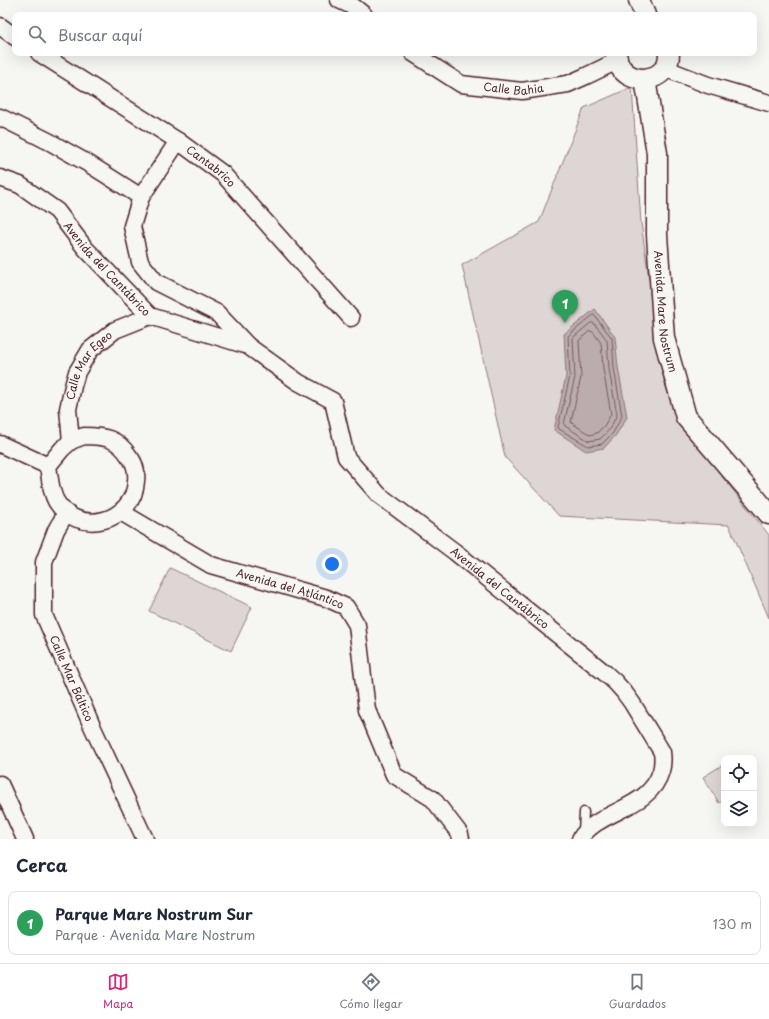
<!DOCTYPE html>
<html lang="es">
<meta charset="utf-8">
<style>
:root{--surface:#fff;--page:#f6f6f7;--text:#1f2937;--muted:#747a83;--line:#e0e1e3;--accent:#db2777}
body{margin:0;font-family:"Playpen Sans",sans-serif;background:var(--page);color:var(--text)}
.controls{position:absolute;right:12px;bottom:12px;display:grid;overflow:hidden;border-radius:8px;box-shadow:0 4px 16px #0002}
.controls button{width:36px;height:36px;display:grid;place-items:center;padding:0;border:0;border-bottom:1px solid var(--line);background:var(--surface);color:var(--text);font:20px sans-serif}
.you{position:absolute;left:332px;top:564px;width:14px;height:14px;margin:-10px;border:3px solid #fff;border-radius:50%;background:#1a73e8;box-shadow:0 0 0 6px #1a73e833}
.badge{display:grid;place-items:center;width:26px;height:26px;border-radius:50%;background:var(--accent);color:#fff;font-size:13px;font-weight:700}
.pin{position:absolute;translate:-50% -33px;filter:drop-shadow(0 1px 2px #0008)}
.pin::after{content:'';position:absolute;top:21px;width:14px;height:12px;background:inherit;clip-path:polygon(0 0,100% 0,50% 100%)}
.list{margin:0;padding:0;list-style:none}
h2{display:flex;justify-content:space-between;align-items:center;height:52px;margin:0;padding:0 16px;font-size:17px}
h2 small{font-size:13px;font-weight:400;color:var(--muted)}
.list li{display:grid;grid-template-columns:26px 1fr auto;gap:12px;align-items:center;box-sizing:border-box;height:64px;margin:0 8px 8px;padding:0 8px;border:1px solid var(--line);border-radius:8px}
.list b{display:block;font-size:15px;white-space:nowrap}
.list p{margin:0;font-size:13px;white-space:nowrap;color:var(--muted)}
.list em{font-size:13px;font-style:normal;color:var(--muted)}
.icon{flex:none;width:22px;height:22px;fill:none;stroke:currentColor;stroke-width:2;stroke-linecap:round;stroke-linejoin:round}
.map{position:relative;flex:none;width:769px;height:839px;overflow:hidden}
.search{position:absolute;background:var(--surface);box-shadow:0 4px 16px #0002;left:12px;right:12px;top:12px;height:44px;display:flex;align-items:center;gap:10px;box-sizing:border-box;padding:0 14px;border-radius:8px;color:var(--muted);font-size:15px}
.sheet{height:124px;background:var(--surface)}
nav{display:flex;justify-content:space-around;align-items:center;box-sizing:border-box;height:56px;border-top:1px solid var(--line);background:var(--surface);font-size:11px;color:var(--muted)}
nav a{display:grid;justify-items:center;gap:2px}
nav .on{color:var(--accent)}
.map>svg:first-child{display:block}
.green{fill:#ddd6d5;stroke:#947a80}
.water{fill:#bbadae;stroke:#8e747a}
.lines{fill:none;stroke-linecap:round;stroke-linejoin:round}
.shore{stroke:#77585f;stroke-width:1}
.service-casing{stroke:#4a1f2b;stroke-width:11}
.minor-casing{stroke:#4a1f2b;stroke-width:19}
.tertiary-casing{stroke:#4a1f2b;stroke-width:23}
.service{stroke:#f6f6f2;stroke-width:8}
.minor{stroke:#f6f6f2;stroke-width:16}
.tertiary{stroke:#f6f6f2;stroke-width:20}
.labels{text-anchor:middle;stroke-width:3;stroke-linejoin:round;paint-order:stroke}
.street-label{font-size:11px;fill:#4a1f2b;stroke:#f6f6f2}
</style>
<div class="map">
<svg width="769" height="839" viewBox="0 0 769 839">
<rect width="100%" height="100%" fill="#f6f6f2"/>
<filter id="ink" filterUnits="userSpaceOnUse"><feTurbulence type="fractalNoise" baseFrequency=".025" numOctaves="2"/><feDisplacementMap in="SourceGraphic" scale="8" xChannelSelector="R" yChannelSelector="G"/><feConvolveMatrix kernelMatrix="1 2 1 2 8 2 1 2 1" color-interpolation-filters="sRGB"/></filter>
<g filter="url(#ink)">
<g class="green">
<polygon points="632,87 641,223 664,381 677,420 769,535 769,618 729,525 559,516 505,457 462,265 539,222 584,108"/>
<polygon points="170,568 252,607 231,651 149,611"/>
<polygon points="724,764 724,800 719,803 703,777"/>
</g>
<polygon class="water" points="595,309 615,337 618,367 627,417 616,435 604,448 586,451 554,430 566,376 564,334"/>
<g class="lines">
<g class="shore">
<polygon points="594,315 612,338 614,368 622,416 613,433 602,444 588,446 559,429 558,427 570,376 568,336 592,316"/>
<polygon points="591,323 594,323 607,340 609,369 617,415 609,430 600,439 589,441 565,426 564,424 575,377 573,338"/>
<polygon points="590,331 593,332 601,343 603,369 611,414 604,426 597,433 590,435 572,423 571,422 581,377 579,341"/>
</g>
<g class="service-casing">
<polyline id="service" points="583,833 584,812"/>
</g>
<g class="minor-casing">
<g id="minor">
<polyline points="339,0 354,7 364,15"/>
<polyline points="0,26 15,37"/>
<path id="s1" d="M39 53 178 141 223 174 351 318"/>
<path id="s2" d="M413 53 461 84 522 91 568 84 586 76 617 61"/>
<polyline points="664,68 708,85 769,103"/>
<polyline points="0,117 50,142 89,164 141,197"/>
<polyline points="178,141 141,197 132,226 140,262 156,282 217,313 247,345"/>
<path id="s3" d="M0 178 20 185 57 211 85 248 150 316 248 346 298 382 333 401 346 457 379 495 455 552 605 673 615 682 624 692 632 703 662 752C663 759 663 764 661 771 650 810 599 809 580 839"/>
<path d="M84 436C105 436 117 438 129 456 135 463 137 472 136 481 134 523 77 537 56 501 50 490 50 477 48 466L62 449 71 441Z"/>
<path id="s4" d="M71 441 68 409 73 386 77 372 90 350 115 330 150 316"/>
<polyline points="0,444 48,466"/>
<path id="s5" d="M121 512 211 565 326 598 346 607 357 625 367 710 394 775 433 799 460 834 461 839"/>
<path id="s6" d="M66 513 56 530 44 562V615L92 726 145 839"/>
<polyline points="0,784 25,839"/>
</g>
</g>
<g class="tertiary-casing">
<g id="tertiary">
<polyline points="639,0 645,15"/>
<path d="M616 53C617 58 617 63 621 68 631 82 654 83 665 68 668 64 669 58 669 53"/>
<path id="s7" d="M650 78 646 85 657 153V235L664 338 686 417 769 514"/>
</g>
</g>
<use href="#service" class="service"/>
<use href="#minor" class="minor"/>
<use href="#tertiary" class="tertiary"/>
</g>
</g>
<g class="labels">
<g class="street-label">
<text dy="4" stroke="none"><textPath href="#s2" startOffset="110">Calle Bahia</textPath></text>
<text dy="4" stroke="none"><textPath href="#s1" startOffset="206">Cantabrico</textPath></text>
<text dy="4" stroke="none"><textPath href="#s3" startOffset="143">Avenida del Cantábrico</textPath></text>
<text dy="4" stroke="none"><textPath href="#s7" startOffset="236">Avenida Mare Nostrum</textPath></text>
<text dy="4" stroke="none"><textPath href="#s4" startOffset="82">Calle Mar Egeo</textPath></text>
<text dy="4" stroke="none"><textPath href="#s3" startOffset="671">Avenida del Cantábrico</textPath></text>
<text dy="4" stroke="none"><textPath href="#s5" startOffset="187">Avenida del Atlántico</textPath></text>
<text dy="4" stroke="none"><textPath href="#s6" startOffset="176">Calle Mar Báltico</textPath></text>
</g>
</g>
</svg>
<div class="controls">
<button><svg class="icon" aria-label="locate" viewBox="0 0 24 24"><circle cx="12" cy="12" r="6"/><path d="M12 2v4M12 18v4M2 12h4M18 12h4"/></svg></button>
<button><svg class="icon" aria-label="layers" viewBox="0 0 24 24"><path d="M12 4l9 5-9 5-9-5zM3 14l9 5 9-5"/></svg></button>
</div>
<div class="you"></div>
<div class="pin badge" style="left:565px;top:323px;background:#2e9e5b">1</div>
<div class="search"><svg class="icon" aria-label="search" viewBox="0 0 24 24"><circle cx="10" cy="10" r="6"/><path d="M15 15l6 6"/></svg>Buscar aquí</div>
</div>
<section class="sheet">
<h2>Cerca<small></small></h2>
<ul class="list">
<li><span class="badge" style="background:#2e9e5b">1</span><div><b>Parque Mare Nostrum Sur</b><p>Parque · Avenida Mare Nostrum</p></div><em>130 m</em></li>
</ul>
</section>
<nav>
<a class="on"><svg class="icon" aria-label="map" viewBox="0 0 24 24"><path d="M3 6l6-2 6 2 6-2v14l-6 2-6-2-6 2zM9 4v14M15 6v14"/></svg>Mapa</a>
<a><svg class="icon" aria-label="directions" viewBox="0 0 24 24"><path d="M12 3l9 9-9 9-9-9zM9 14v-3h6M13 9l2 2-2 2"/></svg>Cómo llegar</a>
<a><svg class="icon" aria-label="saved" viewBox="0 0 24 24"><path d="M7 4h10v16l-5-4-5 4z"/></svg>Guardados</a>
</nav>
